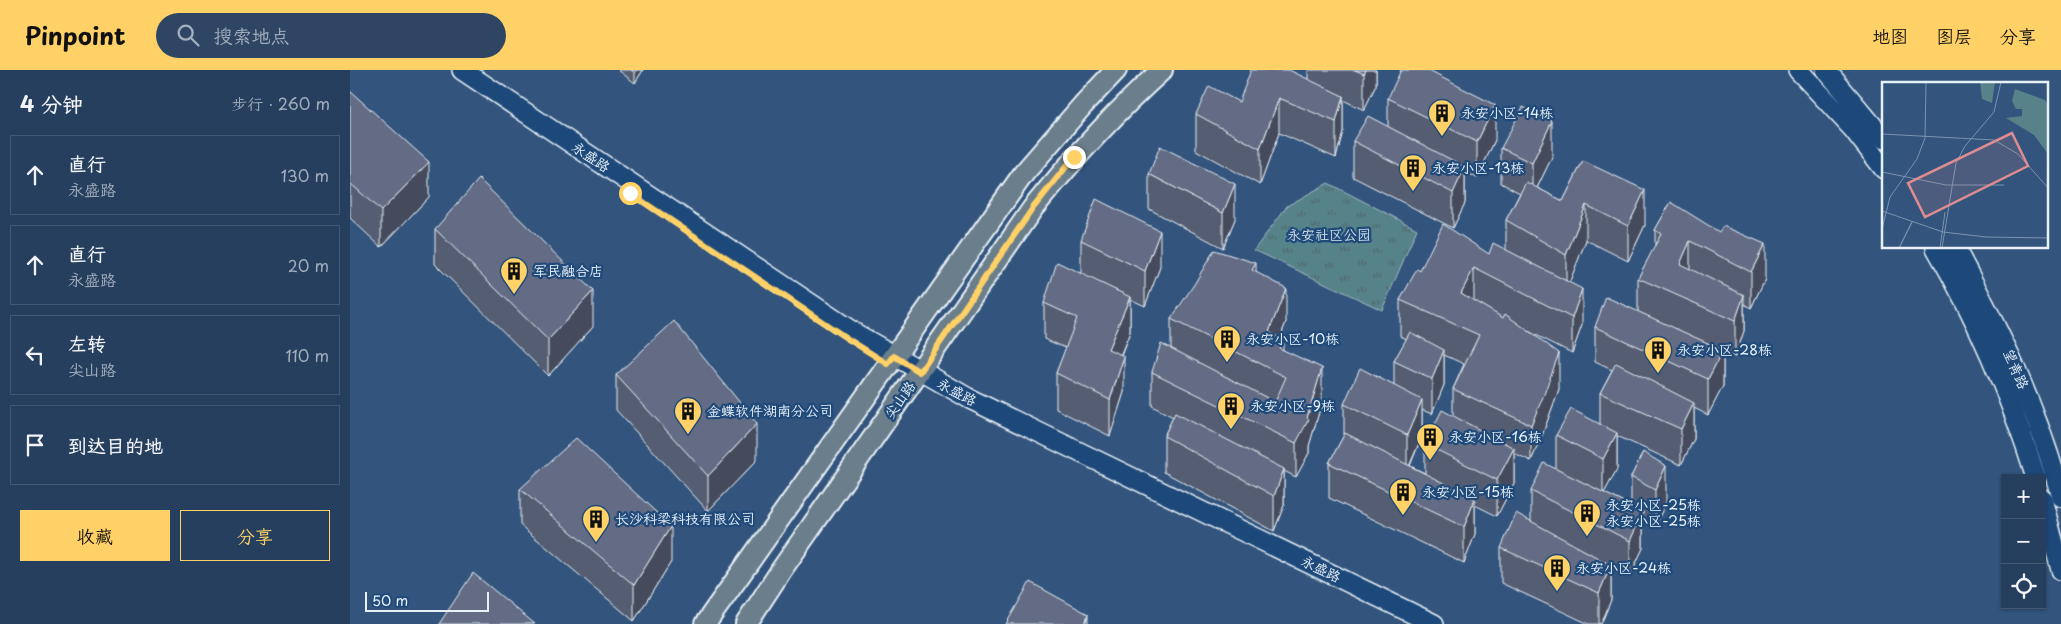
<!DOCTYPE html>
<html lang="zh">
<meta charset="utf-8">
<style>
:root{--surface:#263f5e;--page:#2e4664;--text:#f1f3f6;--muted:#a4afbc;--line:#425873;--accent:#ffd166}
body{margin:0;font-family:"Playpen Sans","LXGW WenKai TC",sans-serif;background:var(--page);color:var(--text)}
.controls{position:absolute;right:15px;bottom:15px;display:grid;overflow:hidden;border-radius:0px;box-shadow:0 1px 4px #0004}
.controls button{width:45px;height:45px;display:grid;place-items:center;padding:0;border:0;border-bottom:1px solid var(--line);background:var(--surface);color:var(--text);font:25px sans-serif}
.scale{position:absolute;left:15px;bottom:12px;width:124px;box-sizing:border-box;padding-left:5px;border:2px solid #e8f1f8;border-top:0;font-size:14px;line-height:18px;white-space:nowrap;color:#e8f1f8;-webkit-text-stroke:4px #1f4a7a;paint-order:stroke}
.stop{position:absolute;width:15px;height:15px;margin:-11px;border:4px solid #ffd166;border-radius:50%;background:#fff}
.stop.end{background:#ffd166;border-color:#fff;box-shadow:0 1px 5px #0008}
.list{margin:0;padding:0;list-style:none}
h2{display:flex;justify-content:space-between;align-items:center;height:65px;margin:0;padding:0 20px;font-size:21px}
h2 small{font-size:16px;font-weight:400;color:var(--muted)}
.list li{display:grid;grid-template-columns:32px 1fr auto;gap:15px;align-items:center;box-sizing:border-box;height:80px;margin:0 10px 10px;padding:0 10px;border:1px solid var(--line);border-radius:0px}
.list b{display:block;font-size:19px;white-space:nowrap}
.list p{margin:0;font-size:16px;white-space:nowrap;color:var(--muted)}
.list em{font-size:16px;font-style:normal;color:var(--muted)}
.actions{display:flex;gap:10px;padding:15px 20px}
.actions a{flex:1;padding:11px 0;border:1px solid var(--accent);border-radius:0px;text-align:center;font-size:18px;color:var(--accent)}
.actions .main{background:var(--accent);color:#111}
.icon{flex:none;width:28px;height:28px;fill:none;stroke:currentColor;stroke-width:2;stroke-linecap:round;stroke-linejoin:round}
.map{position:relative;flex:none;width:1711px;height:554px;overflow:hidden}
header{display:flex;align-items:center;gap:30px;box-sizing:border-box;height:70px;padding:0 25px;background:var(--accent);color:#111}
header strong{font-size:24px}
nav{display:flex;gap:28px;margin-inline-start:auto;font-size:18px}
.search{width:350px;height:45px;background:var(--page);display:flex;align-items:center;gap:12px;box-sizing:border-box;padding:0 18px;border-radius:28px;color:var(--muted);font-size:19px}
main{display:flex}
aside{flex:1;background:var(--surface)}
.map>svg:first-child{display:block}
.park{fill:url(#park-tufts);stroke:#a0bac0}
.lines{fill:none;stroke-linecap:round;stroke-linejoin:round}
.secondary-casing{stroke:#e8f1f8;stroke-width:22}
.primary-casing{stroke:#e8f1f8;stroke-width:24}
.secondary{stroke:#1f4a7a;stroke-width:19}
.primary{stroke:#6b7e8b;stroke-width:20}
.wall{fill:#555d72;stroke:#e8f1f8;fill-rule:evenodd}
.shaded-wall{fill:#454c5c;stroke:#e8f1f8}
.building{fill:#636c84;stroke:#e8f1f8}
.route{stroke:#ffd166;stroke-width:6}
.labels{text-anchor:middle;stroke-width:4.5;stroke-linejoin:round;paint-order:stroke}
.poi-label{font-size:14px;fill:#e8f1f8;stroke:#1f4a7a;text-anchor:start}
.street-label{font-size:14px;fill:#e8f1f8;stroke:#1f4a7a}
.park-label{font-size:14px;fill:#d2e0e7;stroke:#1f4a7a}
.inset-road{fill:none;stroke:#7b93ae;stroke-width:1}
.view{fill:#df8c90;fill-opacity:0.15;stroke:#df8c90;stroke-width:2.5}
.inset-edge{fill:none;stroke:#e8f1f8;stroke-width:2.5}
</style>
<header>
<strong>Pinpoint</strong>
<div class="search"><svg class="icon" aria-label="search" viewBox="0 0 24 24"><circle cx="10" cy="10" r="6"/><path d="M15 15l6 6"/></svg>搜索地点</div>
<nav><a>地图</a><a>图层</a><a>分享</a></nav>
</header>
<main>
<aside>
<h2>4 分钟<small>步行 · 260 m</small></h2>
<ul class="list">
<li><svg class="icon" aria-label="ahead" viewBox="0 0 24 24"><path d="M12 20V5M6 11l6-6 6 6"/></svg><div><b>直行</b><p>永盛路</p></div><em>130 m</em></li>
<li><svg class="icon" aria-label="ahead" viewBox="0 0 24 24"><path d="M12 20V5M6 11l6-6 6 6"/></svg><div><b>直行</b><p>永盛路</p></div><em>20 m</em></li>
<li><svg class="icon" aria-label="left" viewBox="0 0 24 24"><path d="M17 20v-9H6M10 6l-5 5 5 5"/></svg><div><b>左转</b><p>尖山路</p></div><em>110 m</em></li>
<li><svg class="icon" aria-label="arrive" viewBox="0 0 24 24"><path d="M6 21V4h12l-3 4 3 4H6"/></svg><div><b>到达目的地</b></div></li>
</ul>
<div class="actions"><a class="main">收藏</a><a>分享</a></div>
</aside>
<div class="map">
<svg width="1711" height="554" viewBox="0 0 1711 554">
<defs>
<pattern id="park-tufts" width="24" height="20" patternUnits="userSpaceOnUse" patternTransform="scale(1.25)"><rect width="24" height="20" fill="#578289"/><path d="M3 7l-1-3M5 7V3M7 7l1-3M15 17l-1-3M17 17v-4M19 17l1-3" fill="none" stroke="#4f686d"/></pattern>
</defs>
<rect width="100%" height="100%" fill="#33547d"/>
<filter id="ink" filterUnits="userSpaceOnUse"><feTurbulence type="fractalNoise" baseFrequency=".02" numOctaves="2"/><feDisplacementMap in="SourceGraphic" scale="10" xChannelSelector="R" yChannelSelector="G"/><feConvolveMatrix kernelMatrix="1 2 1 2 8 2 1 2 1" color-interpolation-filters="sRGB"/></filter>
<g filter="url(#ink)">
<polygon class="park" points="978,113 1067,159 1032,240 904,180 937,136"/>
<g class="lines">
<g class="secondary-casing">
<g id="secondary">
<polyline points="112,0 503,262 620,329 1084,554"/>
<polyline points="1448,0 1503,59 1534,99"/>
<polyline points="1476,0 1534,69"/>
<path d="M1586 178C1628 250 1661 328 1686 408"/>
<path d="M1605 178C1648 258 1688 338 1711 427"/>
<polyline points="1692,429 1711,500"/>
</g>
</g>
<g class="primary-casing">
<g id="primary">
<polyline points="355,554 674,103 733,35 766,0"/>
<path d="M396 554 432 499 683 138C723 89 765 42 812 0"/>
</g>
</g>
<use href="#secondary" class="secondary"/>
<use href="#primary" class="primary"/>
</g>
<g class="wall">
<polygon points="268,0 293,0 285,13"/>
<polygon points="958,0 1026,0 1026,15 1014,40 993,30 993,61 986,88 929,63 910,115 846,80 846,44 889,32 958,9"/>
<polygon points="0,21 79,127 31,177 0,148"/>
<polygon points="1038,28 1145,70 1127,108 1115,102 1115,133 1103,158 1003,107 1003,71 1038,57"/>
<path d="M1151 78 1202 87 1187 118 1213 131 1233 91 1295 155 1278 191 1236 170 1219 213 1232 255 1222 283 1178 261 1209 319 1193 363 1181 391 1164 383V413L1147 446 1125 435V464L1114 493 979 428V393L994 365V334L1044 316V291L1057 269 1050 266V230L1070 201 1156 180V150L1170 123 1151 113ZM1094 285 1114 294 1103 319V346L1075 374V403L1060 396 1072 366V340L1082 344 1094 315Z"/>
<polygon points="799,104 885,149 873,178 799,139"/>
<polygon points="1321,132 1415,209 1401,238 1394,234 1394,261 1385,287 1373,282 1373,316 1358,345 1344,338 1344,369 1331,395 1267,366 1267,399 1254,423 1281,436 1281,407 1293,382 1316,432 1305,456 1293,449 1293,478 1280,506 1261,497 1261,530 1251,554 1239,554 1151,513 1151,478 1181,451 1181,421 1206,399 1206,365 1250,354 1250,323 1262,300 1245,292 1245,257 1288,242 1288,208 1305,177 1305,160"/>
<polygon points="85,159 243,256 198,306 85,194"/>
<polygon points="731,170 810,197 795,236 780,229 780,262 771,285 774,322 760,366 706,339 706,303 716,278 694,269 694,233 731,204"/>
<polygon points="906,202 936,252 930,268 933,280 972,332 959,376 959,383 946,407 934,401 934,435 924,461 814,402 814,366 823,347 802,336 802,302 821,278 821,249"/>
<polygon points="266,305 407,390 358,441 266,340"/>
<polygon points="170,419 321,492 284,551 170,455"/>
</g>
<g class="shaded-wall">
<polygon points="287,0 293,0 285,13 285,3"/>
<polygon points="1016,0 1026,0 1026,15 1014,40 1014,4"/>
<polygon points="993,26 993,61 986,88 986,52"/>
<polygon points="929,28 929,63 910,115 910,79"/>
<polygon points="1145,35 1145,70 1127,108 1127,72"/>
<polygon points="1202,51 1202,87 1182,128 1182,93"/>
<polygon points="79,92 79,127 31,177 31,141"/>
<polygon points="1115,97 1115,133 1103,158 1103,123"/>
<polygon points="885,114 885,149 873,178 873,143"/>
<polygon points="1295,120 1295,155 1278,191 1278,156"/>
<polygon points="1236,135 1236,170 1216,221 1216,185"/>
<polygon points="810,161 810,197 795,236 795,201"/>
<polygon points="1340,171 1340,207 1330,194"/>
<polygon points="1415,174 1415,209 1401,238 1401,202"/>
<polygon points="906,193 906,227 902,200"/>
<polygon points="1124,198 1124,233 1111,223"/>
<polygon points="936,218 936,252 919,296 919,262"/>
<polygon points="1232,219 1232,255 1222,283 1222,248"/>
<polygon points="243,221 243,256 198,306 198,270"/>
<polygon points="1394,225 1394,261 1385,287 1385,251"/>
<polygon points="780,227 780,262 758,314 758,279"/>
<polygon points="933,270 933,303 929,278"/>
<polygon points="1094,280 1094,315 1082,344 1082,309"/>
<polygon points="1373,280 1373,316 1358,345 1358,309"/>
<polygon points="1209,283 1209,319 1193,363 1181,391 1181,355"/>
<polygon points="774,286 774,322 760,366 760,330"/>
<polygon points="972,298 972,332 959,376 959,383 946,407 946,373 957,348"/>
<polygon points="1072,330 1072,366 1057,401 1057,365"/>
<polygon points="1344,333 1344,369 1331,395 1331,359"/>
<polygon points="407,354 407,390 358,441 358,406"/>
<polygon points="1267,363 1267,399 1253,425 1253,389"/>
<polygon points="1164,378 1164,413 1147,446 1147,410"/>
<polygon points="1316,396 1316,432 1305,456 1305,420"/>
<polygon points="934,399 934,435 924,461 924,426"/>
<polygon points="1125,429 1125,464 1114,493 1114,457"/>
<polygon points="1293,442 1293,478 1280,506 1280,471"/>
<polygon points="321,456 321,492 284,551 284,515"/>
<polygon points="1261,495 1261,530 1251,554 1249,554 1249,523"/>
<polygon points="738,544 738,554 735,554"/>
</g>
<g class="building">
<polygon points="281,0 287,0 285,3"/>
<polygon points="901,0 939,0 993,26 986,52 929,28 910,79 846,44 859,16 889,32"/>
<polygon points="1005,0 1016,0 1014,4"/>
<polygon points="1051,0 1077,0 1145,35 1127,72 1038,28"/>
<polygon points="0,21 79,92 31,141 0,113"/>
<polygon points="1173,37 1202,51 1182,93 1151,78"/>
<polygon points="1018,46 1115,97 1103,123 1003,71"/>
<polygon points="810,76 885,114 873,143 799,104"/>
<polygon points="1233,91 1295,120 1278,156 1236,135 1216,185 1156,150 1176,112 1213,131"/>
<polygon points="129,109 243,221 198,270 85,159"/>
<polygon points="746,129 810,161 795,201 731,170"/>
<polygon points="1321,132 1369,162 1373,156 1415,174 1401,202 1340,171 1330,194 1394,225 1385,251 1288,208 1311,164 1305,160"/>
<polygon points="1093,154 1139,184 1143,173 1232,219 1222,248 1124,198 1111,223 1153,248 1155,244 1209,283 1193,327 1181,355 1103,319 1129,265 1050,230 1067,199 1070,201"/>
<polygon points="864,180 906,193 902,200 936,218 919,262 933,270 929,278 972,298 957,348 959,349 946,373 802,302 811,273 925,332 936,307 821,249 845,213"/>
<polygon points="707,192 780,227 758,279 774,286 760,330 706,303 727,248 694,233"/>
<polygon points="1256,227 1373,280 1358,309 1245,257"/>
<polygon points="324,251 407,354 358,406 266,305"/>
<polygon points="1060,262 1094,280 1082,309 1044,291"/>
<polygon points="1266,293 1344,333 1331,359 1250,323"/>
<polygon points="1010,298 1072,330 1057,365 994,334"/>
<polygon points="1221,339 1267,363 1253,389 1206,365"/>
<polygon points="1092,340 1164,378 1147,410 1075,374"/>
<polygon points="825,343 934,399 924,426 814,366"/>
<polygon points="995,363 1125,429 1114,457 979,393"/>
<polygon points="226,368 321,456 284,515 170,419"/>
<polygon points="1293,382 1316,396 1305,420 1281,407"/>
<polygon points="1194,393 1293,442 1280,471 1181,421"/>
<polygon points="1166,443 1261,495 1249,523 1151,478"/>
<polygon points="123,503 185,554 89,554"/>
<polygon points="680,512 738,544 735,554 656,554"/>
</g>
</g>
<g class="lines" filter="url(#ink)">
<polyline class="route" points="280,123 498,269 538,294 544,286 570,302 683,138 724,87"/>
</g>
<defs>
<g id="building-pin" transform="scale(1.4375)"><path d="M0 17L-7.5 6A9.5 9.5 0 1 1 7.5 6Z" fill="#ffd166" stroke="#1f4a7a"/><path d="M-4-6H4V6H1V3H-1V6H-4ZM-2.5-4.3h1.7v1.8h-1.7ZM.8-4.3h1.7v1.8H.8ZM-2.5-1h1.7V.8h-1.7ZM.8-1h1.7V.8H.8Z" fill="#111"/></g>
</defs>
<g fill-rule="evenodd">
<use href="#building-pin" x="1092" y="43"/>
<use href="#building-pin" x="1063" y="98"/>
<use href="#building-pin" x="164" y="201"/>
<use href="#building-pin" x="877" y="269"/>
<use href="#building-pin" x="1308" y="280"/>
<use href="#building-pin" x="881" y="336"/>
<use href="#building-pin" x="338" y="341"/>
<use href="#building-pin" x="1080" y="367"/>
<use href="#building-pin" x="1053" y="422"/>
<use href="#building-pin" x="1237" y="443"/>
<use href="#building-pin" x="246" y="449"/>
<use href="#building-pin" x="1207" y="498"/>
</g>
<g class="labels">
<g class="poi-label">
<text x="1111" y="48">永安小区-14栋</text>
<text x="1082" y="103">永安小区-13栋</text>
<text x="183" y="206">军民融合店</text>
<text x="896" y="274">永安小区-10栋</text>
<text x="1327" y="285">永安小区-28栋</text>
<text x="900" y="341">永安小区-9栋</text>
<text x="357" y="346">金蝶软件湖南分公司</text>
<text x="1099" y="372">永安小区-16栋</text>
<text x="1072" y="427">永安小区-15栋</text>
<text x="1256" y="440">永安小区-25栋<tspan x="1256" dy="16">永安小区-25栋</tspan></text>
<text x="265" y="454">长沙科梁科技有限公司</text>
<text x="1226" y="503">永安小区-24栋</text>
</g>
<g class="street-label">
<text transform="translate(241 87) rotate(34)" y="5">永盛路</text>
<text transform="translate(1666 299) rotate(66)" y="5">望青路</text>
<text transform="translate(607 322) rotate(28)" y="5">永盛路</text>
<text transform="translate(550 330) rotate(-55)" y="5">尖山路</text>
<text transform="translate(971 499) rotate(26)" y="5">永盛路</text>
</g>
<g class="park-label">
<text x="979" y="170">永安社区公园</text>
</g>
</g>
<g transform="translate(1532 12)">
<rect width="166" height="166" fill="#33547d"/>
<path d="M133 7 163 18 166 23V72L152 53 124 36 140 34V27H134L130 19Z" fill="#578289"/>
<path d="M98 0H113L110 21 100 17Z" fill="#578289"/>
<path class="inset-road" d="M0 52 112 58 136 72 167 107M0 90 64 103H122M0 129 61 150 104 155 167 156M0 147 8 115 35 77 43 56 44 0M17 166 30 140 17 166M58 166 63 130M60 166 74 81 83 64 112 30 119 0"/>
<path class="view" d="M130 51 146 84 43 135 26 101Z"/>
<rect width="166" height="166" class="inset-edge"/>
</g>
</svg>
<div class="controls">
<button>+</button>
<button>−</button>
<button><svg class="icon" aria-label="locate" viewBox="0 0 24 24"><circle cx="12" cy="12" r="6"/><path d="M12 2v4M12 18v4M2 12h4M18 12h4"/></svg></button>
</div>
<div class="scale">50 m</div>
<div class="stop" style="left:280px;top:123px"></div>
<div class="stop end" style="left:724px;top:87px"></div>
</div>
</main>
